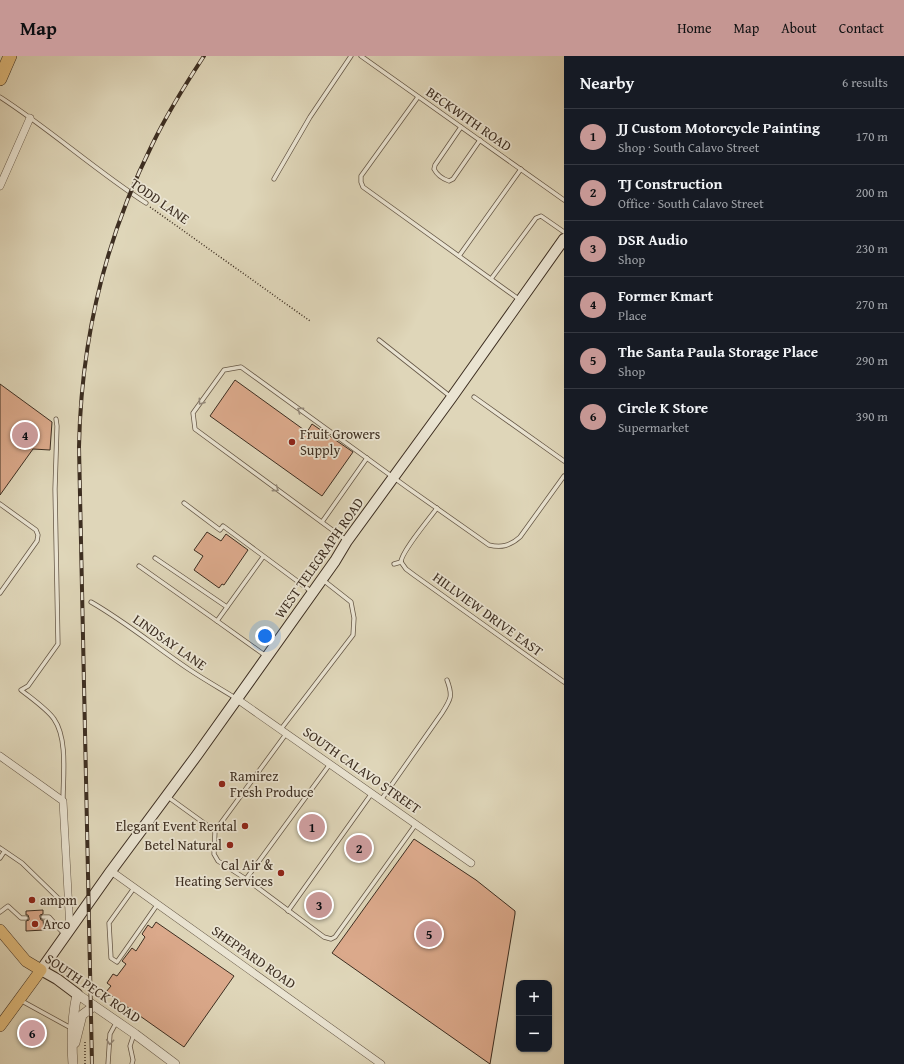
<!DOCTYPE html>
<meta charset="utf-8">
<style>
:root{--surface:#171b24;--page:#20242c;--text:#f1f3f6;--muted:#9ea1a6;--line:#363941;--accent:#c59692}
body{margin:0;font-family:"Gentium Book Plus",serif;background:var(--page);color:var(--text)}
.controls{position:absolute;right:12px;bottom:12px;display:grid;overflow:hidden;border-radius:8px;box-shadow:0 1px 3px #0004}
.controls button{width:36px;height:36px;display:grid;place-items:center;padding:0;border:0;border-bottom:1px solid var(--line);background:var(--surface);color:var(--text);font:20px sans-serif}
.you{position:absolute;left:265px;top:580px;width:14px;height:14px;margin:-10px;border:3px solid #fff;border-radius:50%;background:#1a73e8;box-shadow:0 0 0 6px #1a73e833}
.badge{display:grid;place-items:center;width:26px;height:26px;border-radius:50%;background:var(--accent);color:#111;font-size:13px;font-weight:700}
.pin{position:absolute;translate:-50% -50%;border:2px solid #fff;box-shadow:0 1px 4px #0006}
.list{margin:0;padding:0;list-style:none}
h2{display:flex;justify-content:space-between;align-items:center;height:52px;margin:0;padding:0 16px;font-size:17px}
h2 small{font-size:13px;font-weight:400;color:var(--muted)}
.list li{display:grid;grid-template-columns:26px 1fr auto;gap:12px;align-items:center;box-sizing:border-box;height:56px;padding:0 16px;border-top:1px solid var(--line)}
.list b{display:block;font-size:15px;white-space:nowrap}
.list p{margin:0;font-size:13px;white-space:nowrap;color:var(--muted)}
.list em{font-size:13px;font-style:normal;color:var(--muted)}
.map{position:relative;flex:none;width:564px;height:1008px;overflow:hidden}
header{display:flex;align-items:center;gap:24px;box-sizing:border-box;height:56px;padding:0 20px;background:var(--accent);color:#111}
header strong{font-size:19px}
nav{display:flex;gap:22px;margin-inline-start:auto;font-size:14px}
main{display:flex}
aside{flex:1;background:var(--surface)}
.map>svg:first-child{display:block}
.building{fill:#dba98b;stroke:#3d2e21}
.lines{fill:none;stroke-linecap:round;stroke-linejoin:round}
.service-casing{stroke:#665847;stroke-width:5}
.minor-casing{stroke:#665847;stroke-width:8}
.tertiary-casing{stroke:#665847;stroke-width:10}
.secondary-casing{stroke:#3d2e21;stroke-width:12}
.primary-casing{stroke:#3d2e21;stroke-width:12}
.motorway-casing{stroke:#3d2e21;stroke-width:14}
.path{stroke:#3d2e21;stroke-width:1.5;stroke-dasharray:1 2;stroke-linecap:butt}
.service{stroke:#eae4d2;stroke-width:3.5}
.minor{stroke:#eae4d2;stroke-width:7}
.tertiary{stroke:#eae4d2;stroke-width:9}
.secondary{stroke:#eae4d2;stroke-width:10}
.primary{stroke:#e0bb7c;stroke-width:11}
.motorway{stroke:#e0bb7c;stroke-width:13}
.rail-casing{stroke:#3d2e21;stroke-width:4}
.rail{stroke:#eae4d2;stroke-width:2.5;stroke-dasharray:8;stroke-linecap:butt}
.oneway{stroke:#94897a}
.poi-dot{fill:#8f2418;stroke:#eae4d2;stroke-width:1.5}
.labels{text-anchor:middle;stroke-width:3.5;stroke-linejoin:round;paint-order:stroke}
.street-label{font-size:14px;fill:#3d2e21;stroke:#eae4d2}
.poi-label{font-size:14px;fill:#3d2e21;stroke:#eae4d2;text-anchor:start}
</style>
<header>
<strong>Map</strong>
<nav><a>Home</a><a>Map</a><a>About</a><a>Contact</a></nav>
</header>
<main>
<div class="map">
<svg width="564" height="1008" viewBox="0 0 564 1008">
<rect width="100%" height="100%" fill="#dfd6b9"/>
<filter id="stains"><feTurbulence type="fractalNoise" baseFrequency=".005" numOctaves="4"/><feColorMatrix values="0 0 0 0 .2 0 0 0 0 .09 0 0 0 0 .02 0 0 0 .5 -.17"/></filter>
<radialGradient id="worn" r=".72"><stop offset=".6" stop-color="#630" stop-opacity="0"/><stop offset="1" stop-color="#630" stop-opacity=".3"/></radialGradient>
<g class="building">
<polygon points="235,324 307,376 312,368 353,396 322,440 210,360"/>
<polygon points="0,328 52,366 50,394 33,393 0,439"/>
<polygon points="207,476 221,485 226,478 248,494 224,529 222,528 219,532 194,514 203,500 194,494"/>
<polygon points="414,783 476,824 515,855 515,858 490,1008 332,897"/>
<polygon points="43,854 43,858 40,859 40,861 41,864 43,864 44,874 26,875 26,865 29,864 29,862 28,859 26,859 26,855"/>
<polygon points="156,866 234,920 184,991 106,936 111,930 107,927 113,918 117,920 126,908 122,905 132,892 136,895 145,881 142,878 148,869 152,872"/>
</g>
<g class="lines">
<g class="service-casing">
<g id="service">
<polyline points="361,0 564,144"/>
<path d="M0 41C51 74 95 114 146 147"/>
<polyline points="418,41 361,120 361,126 363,131 520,244"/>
<path d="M461 71 435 109 434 113C437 119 443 123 449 125L453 123 480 84"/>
<polyline points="274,123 310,61 351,0"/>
<polyline points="459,200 521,113"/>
<polyline points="491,223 536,162 541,160 564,176"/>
<polyline points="379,284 451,341"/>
<polyline points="474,341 564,405"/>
<path d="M56 363 57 370 55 433 58 588 28 630 21 634C31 642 47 653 54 663 68 683 63 721 63 745"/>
<polyline points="184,447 220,474 223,470 312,536"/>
<polyline points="0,448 36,474 38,479 37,485 0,537"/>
<polyline points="322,466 367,402"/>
<path d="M346 484 195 373 193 357 224 314 241 311 408 432 489 489C501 492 510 490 520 481L564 420"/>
<polyline points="155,502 227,551"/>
<polyline points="401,506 406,513 414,519 564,626"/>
<path d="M401 506C401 496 430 462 437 452"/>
<polyline points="394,508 401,506"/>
<polyline points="139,510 217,565 266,600"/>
<path d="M91 546C126 566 157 592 190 614 205 624 221 633 237 643"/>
<polyline points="217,565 263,501"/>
<polyline points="281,673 353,579 354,562 351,546 323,524"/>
<polyline points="330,708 246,823 324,881 331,883 335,881 416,768"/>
<polyline points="168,741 215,775"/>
<path d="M381 744 442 657C451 643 453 640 447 624"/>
<polyline points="0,792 22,807 58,842 68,847"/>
<polyline points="0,802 4,796"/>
<polyline points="246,823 218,805 214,798 215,775 286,678"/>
<polyline points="134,832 109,867 111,902 117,906 157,849"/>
<polyline points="288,855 372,737"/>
<polyline points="0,856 8,850 21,862 26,862"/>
<polyline points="43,861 49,861 65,879"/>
<polyline points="20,944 71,972"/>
<polyline points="108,1008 110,978 116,967"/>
<polyline points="132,1008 133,1004 130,990 134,978"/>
</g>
</g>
<g class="minor-casing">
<g id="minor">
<polyline points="0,130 30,62"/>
<polyline points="237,643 471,807"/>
<polyline points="0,700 63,745 70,874"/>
<polyline points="111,815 381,1008"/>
</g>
</g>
<g class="tertiary-casing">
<g id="tertiary">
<polyline points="75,987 82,959 94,950"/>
<path d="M73 1008C71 983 72 962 77 938L135 978 175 1008"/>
</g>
</g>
<g class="secondary-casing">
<polyline id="secondary" points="77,938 57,923 41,914 111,815 197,699 335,505 347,485 452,341 564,183"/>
</g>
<g class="primary-casing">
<polyline id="primary" points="0,874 26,905 41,914 0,970"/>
</g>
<g class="motorway-casing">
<polyline id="motorway" points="0,23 10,0"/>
</g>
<g class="path">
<polyline points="150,151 310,265"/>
<polyline points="85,986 85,1008"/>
</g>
<use href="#service" class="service"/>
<use href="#minor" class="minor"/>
<use href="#tertiary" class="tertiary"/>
<use href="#secondary" class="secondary"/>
<use href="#primary" class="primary"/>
<use href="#motorway" class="motorway"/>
<g class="rail-casing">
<path id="rail" d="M92 1008 79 391C81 286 105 183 152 89 167 58 185 29 204 0"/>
</g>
<use href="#rail" class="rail"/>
</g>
<defs><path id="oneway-chevron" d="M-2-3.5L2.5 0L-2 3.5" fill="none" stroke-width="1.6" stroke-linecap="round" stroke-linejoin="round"/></defs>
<g class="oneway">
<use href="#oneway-chevron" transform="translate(201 346) rotate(126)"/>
<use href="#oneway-chevron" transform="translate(300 354) rotate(-144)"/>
<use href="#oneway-chevron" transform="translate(276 433) rotate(36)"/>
<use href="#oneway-chevron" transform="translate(110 986) rotate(95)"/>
</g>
<g class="poi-dot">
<circle cx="292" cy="386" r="4"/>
<circle cx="222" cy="728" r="4"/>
<circle cx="245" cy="770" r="4"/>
<circle cx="230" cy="789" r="4"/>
<circle cx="281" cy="817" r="4"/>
<circle cx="32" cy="844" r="4"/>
<circle cx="35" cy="868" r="4"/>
</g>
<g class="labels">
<g class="street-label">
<text transform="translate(469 63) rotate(35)" y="5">BECKWITH ROAD</text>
<text transform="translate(160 145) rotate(35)" y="5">TODD LANE</text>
<text transform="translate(319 502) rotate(-55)" y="5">WEST TELEGRAPH ROAD</text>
<text transform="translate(488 558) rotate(36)" y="5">HILLVIEW DRIVE EAST</text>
<text transform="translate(170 586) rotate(35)" y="5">LINDSAY LANE</text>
<text transform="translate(362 714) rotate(35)" y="5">SOUTH CALAVO STREET</text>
<text transform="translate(254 901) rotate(35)" y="5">SHEPPARD ROAD</text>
<text transform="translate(93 932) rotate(34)" y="5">SOUTH PECK ROAD</text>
</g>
<g class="poi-label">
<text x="300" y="383">Fruit Growers<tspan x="300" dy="16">Supply</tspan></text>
<text x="230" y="725">Ramirez<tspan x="230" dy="16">Fresh Produce</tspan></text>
<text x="237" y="775" text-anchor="end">Elegant Event Rental</text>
<text x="222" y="794" text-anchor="end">Betel Natural</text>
<text x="273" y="814" text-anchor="end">Cal Air &amp;<tspan x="273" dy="16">Heating Services</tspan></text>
<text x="40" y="849">ampm</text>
<text x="43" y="873">Arco</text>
</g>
</g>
<rect width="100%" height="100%" filter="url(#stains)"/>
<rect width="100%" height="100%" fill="url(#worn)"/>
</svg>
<div class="controls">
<button>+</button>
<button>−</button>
</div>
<div class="you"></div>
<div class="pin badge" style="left:312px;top:771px">1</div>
<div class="pin badge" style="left:359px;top:792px">2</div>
<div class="pin badge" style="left:319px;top:849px">3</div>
<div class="pin badge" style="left:25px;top:379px">4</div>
<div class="pin badge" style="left:429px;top:878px">5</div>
<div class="pin badge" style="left:32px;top:977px">6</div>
</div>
<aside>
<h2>Nearby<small>6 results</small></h2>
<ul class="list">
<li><span class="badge">1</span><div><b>JJ Custom Motorcycle Painting</b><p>Shop · South Calavo Street</p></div><em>170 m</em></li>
<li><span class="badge">2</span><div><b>TJ Construction</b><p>Office · South Calavo Street</p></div><em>200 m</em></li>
<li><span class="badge">3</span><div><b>DSR Audio</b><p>Shop</p></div><em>230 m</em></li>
<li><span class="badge">4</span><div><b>Former Kmart</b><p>Place</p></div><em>270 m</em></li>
<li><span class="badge">5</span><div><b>The Santa Paula Storage Place</b><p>Shop</p></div><em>290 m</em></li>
<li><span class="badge">6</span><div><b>Circle K Store</b><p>Supermarket</p></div><em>390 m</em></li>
</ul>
</aside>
</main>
